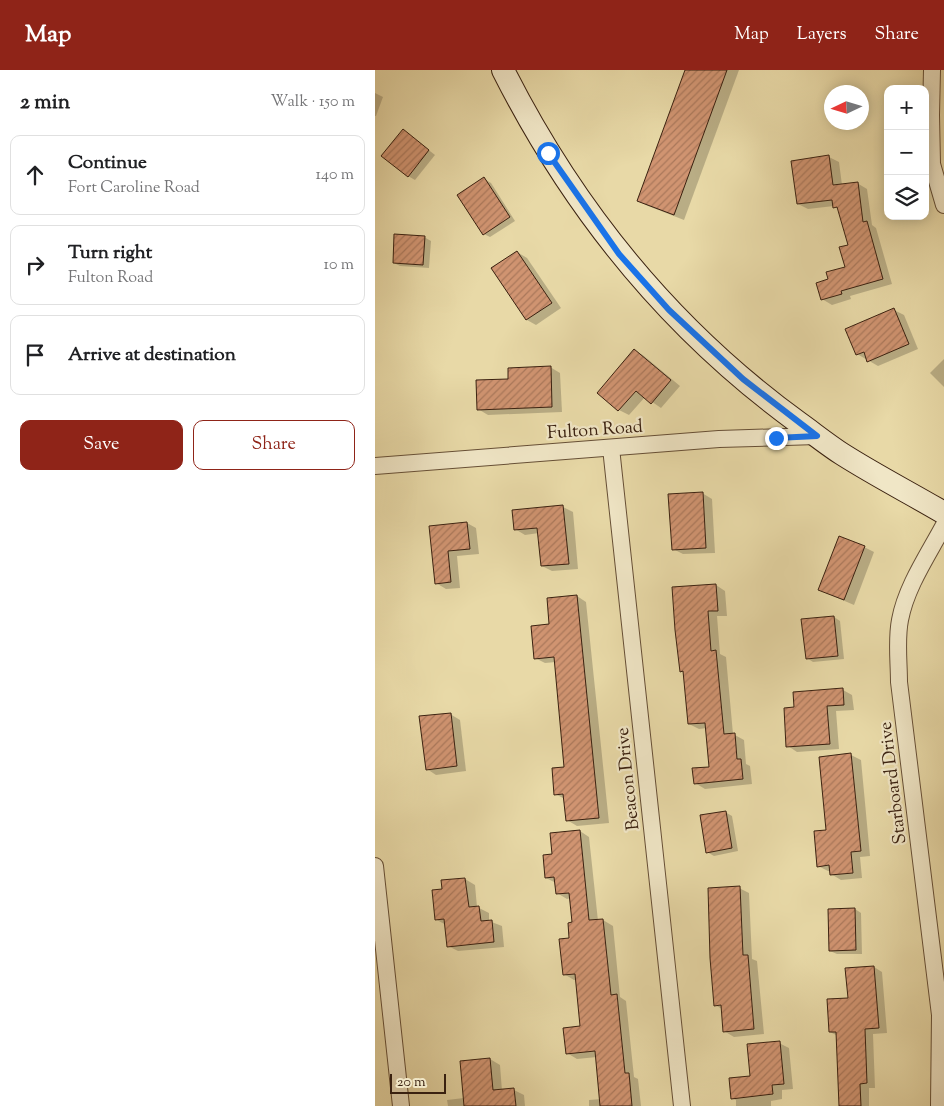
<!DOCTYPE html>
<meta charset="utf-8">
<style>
:root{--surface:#fff;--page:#f6f6f6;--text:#202124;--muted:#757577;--line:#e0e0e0;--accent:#8f2418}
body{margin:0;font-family:"Sorts Mill Goudy",serif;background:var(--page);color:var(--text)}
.controls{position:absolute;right:15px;top:15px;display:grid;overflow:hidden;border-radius:10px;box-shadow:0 2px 12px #0003}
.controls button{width:45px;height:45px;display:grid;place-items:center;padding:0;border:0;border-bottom:1px solid var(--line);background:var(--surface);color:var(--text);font:25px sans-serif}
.compass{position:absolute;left:449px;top:15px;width:45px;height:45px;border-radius:50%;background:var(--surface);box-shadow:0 2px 12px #0003;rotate:266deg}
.scale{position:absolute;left:15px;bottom:12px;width:56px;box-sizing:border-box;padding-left:5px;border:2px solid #3a2110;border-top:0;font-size:14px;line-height:18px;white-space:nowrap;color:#3a2110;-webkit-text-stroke:4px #f0e6c6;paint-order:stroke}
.stop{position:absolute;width:15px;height:15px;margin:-11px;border:4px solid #1a73e8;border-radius:50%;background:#fff}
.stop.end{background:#1a73e8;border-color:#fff;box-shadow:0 1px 5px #0008}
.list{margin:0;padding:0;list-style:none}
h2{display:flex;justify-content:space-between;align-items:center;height:65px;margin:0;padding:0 20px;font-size:21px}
h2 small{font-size:16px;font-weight:400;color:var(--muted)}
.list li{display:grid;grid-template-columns:32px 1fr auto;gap:15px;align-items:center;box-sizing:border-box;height:80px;margin:0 10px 10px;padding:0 10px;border:1px solid var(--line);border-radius:10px}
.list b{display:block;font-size:19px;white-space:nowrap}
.list p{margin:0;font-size:16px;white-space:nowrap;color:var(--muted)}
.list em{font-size:16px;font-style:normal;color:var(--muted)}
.actions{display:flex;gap:10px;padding:15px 20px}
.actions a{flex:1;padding:11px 0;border:1px solid var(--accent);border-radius:10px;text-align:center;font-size:18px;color:var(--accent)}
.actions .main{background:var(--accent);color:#fff}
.icon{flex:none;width:28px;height:28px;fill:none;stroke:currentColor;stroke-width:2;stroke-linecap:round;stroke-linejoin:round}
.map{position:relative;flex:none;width:569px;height:1036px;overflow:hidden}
header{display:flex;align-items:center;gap:30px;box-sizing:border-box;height:70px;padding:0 25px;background:var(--accent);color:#fff}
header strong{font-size:24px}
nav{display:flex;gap:28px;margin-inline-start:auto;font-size:18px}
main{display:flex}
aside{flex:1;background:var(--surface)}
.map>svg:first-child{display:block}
.shadow{fill:#0003}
.building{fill:url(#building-hatch);stroke:#3a2110}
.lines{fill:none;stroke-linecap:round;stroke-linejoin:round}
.street-casing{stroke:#664f36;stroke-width:18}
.secondary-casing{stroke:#3a2110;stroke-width:24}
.street{stroke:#f0e6c6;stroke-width:16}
.secondary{stroke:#f0e6c6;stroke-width:22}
.route{stroke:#1a73e8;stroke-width:6}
.labels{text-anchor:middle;stroke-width:4.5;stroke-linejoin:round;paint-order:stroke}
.street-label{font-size:18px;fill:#3a2110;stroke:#f0e6c6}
</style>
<header>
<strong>Map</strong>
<nav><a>Map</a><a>Layers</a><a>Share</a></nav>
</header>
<main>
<aside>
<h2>2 min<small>Walk · 150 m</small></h2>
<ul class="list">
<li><svg class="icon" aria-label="ahead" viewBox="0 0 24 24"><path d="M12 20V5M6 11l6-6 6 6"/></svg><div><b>Continue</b><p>Fort Caroline Road</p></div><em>140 m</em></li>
<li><svg class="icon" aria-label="right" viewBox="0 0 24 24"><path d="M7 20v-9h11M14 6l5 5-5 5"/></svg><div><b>Turn right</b><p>Fulton Road</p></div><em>10 m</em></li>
<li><svg class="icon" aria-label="arrive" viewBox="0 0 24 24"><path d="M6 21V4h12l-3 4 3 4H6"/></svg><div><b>Arrive at destination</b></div></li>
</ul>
<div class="actions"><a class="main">Save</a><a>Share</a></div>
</aside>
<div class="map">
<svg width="569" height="1036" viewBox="0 0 569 1036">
<defs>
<pattern id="building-hatch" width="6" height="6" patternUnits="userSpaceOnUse" patternTransform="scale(1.25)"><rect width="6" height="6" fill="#d09471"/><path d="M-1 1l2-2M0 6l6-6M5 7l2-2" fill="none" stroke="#aa785b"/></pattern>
</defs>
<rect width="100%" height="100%" fill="#e8d9a7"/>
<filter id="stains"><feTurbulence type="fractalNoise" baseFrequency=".004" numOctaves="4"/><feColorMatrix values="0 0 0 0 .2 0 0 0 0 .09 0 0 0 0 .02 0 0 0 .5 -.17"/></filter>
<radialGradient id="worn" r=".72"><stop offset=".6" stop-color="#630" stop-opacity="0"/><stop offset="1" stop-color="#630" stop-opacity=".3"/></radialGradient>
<g class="shadow">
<polygon points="312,0 364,0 309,150 273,136 263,131"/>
<polygon points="0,23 8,27 1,46 0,46"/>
<polygon points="28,60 60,85 40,110 33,106"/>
<polygon points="454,87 464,92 467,115 482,113 492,119 497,155 501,158 517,214 475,226 476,229 457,235 447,229 454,210 472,198 475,176 464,140 459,136 433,139 423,134 417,92"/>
<polygon points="109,109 116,113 140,151 115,167 109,164"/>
<polygon points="49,167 56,171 54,198 25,196 19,193"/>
<polygon points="142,182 152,188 186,238 161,255 152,250"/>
<polygon points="519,240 529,245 543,279 503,296 482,284"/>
<polygon points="260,280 269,286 305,316 286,338 270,327 254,345 244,340 224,323"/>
<polygon points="569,289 569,317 555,303"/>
<polygon points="175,297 185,303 187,342 113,345 103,339 134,310"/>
<polygon points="327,423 337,429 340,483 308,484 298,479"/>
<polygon points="188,437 198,442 203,499 177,501 167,496 164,463 150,465 140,459"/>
<polygon points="92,453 101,458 104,484 82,486 85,518 71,519 61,513 55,457"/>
<polygon points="489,477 499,482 479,535 444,520"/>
<polygon points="341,515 350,521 352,546 342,546 345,584 351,587 358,664 369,670 371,694 375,696 377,714 330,719 320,713 336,698 332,658 324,659 314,654 309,603 306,601"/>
<polygon points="202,526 211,532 234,753 202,756 192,750 190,729 180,724 191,698 181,592 170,593 160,588 175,555"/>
<polygon points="459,547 465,551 469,589 438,592 432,588"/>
<polygon points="468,620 477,625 479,640 461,641 464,679 422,682 413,676 420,639"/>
<polygon points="75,644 85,650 91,701 61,705 52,699"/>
<polygon points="476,685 486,690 495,786 485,787 487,808 466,810 456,804 456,801 453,801 443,796"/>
<polygon points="350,742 357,746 363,781 339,786 332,782"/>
<polygon points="205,761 214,767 223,851 228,850 238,856 245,927 251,931 259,1007 263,1009 266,1036 214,1036 214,1030 226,1029 222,987 202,989 192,983 207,957 202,910 199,910 189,904 198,853 196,828 192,829 182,823 181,813 171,808 179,785"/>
<polygon points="90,809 100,815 102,837 114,843 114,851 127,856 129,877 83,881 73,876 71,855 62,850 69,820"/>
<polygon points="364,818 374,823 377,889 382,891 389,964 359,967 349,961 347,939 340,935"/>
<polygon points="480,839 486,843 487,884 462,884 455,881"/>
<polygon points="499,897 507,902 512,963 498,964 500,1018 494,1018 494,1036 466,1036 463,966 455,962 474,929"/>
<polygon points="404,973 414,978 418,1019 407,1020 407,1029 396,1031 396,1036 361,1036 361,1030 357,1028 376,1008"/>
<polygon points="115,989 125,995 127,1021 139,1020 149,1025 150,1036 73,1036 72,1030 89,1028"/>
</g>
<g class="building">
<polygon points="310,0 352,0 299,145 262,131"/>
<polygon points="28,59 54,80 33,107 6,86"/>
<polygon points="454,85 458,115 483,112 488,152 492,151 508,209 466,221 467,224 446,230 441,213 453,209 451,202 470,197 464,177 473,175 462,137 458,138 457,130 422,134 416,91"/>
<polygon points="109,107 135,147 108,165 82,125"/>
<polygon points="19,164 50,166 48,195 18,193"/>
<polygon points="142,181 177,233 151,250 116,198"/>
<polygon points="519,238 534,274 492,292 489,282 481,285 470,259"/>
<polygon points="259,279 296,310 276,334 261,321 243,341 222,323"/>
<polygon points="176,296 177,337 102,340 101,310 133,309 133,298"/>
<polygon points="328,422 331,478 297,480 293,424"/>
<polygon points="188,435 194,494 166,496 162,458 139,460 137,440"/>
<polygon points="92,452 95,479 73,481 76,512 60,514 54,456"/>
<polygon points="464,466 490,476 469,530 443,520"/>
<polygon points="341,514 343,541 333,541 336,581 341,580 349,664 360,663 362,689 366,689 368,709 319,714 317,698 334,697 330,653 313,654 308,601 305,602 300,560 297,517"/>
<polygon points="202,525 224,748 191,751 188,724 179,725 177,698 189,697 179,587 159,589 156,556 174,554 172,528"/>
<polygon points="459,546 463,586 431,589 426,549"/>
<polygon points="468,618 469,635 452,636 455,674 411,677 409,638 419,637 418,622"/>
<polygon points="76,643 82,696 51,700 44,646"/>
<polygon points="476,683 486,781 476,782 478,803 455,805 454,795 442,797 439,761 451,760 444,687"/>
<polygon points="351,741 357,778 331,783 325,745"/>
<polygon points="205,760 214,850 228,849 236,925 242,924 250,1003 254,1003 257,1036 225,1036 220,981 191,984 188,958 205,956 200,904 188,905 184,869 194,868 193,853 197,852 194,823 181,824 179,807 170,808 168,785 177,784 175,763"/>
<polygon points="90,808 94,837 104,836 106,851 117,850 119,872 72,877 69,849 60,850 57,820 67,819 66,810"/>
<polygon points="365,816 368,885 373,885 379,959 348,962 346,935 339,936 335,888 333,818"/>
<polygon points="480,838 481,880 454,881 453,839"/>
<polygon points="499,896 504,958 490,959 492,1013 485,1014 486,1036 464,1036 461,962 454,962 452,929 473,928 470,898"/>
<polygon points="405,971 409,1014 397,1015 398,1024 356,1029 354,1008 375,1006 372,974"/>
<polygon points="115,988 118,1020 139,1018 141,1036 89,1036 85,991"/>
</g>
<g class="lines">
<g class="street-casing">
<g id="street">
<polyline points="557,0 556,45 557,94 569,135"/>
<polyline points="236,378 307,1036"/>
<polyline points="0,396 344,369 442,366"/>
<polyline points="0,796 26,1036"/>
<path d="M564 1036 565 945 524 612C524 592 521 570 525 550 531 517 553 485 569 455"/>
</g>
</g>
<g class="secondary-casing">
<path id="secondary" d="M128 0C199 141 296 260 424 353 438 363 453 375 467 384 500 405 535 423 569 443"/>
</g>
<use href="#street" class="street"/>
<use href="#secondary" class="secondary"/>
</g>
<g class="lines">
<polyline class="route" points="173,83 244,184 294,240 368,309 442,366 401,368"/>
</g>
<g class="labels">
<g class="street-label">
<text transform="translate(220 359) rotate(-4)" y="6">Fulton Road</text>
<text transform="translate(252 709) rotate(-96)" y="6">Beacon Drive</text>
<text transform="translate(517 713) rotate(-97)" y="6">Starboard Drive</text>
</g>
</g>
<rect width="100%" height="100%" filter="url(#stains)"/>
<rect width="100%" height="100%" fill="url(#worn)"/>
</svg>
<div class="controls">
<button>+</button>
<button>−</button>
<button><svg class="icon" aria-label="layers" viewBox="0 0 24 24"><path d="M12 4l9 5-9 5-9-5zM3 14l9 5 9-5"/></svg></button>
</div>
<svg class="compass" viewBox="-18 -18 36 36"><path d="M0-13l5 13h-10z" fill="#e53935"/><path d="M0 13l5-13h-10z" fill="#757577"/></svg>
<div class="scale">20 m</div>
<div class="stop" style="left:173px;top:83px"></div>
<div class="stop end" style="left:401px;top:368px"></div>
</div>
</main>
